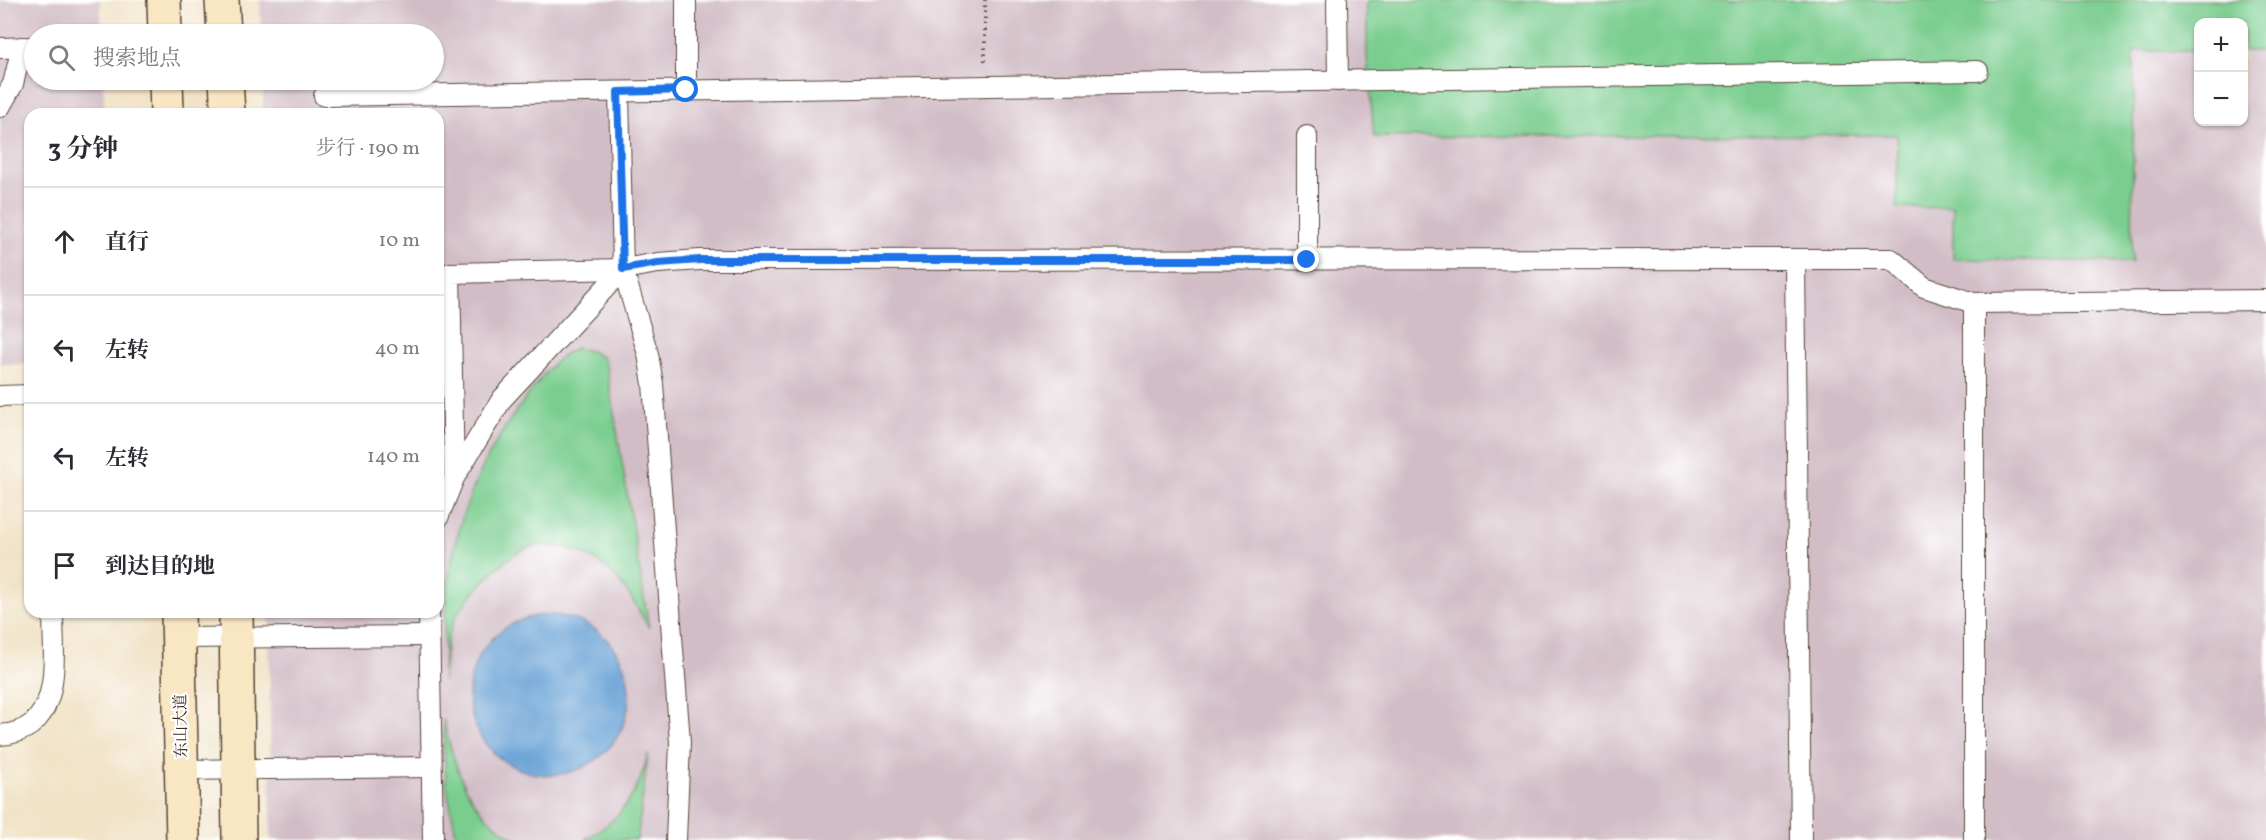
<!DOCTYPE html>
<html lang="zh">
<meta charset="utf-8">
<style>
:root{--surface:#fff;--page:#f2f2f3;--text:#2b2b33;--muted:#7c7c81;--line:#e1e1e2}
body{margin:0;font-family:Vollkorn,"Noto Serif SC",serif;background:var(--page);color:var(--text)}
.controls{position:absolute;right:18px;top:18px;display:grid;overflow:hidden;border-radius:12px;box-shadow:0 2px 4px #0004}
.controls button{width:54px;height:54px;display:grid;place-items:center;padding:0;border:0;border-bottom:2px solid var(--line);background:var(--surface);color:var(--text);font:30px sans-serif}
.stop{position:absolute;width:18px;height:18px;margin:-14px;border:4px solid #1a73e8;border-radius:50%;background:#fff}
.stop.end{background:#1a73e8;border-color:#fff;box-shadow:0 2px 6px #0008}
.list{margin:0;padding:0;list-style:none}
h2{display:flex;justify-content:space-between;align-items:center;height:78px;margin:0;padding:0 24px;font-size:26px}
h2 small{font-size:20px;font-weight:400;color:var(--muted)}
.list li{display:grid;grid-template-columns:39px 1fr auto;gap:18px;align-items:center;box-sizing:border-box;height:108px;padding:0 24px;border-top:2px solid var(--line)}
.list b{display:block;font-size:22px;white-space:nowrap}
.list em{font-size:20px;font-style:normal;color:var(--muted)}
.icon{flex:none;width:33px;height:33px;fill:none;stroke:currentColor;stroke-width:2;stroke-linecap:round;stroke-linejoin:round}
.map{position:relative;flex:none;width:2266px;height:840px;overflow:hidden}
.search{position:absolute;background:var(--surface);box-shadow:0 2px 4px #0004;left:24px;top:24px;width:420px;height:66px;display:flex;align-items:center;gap:15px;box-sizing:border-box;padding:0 21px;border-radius:33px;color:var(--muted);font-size:22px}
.panel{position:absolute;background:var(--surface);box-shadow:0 2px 4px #0004;left:24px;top:108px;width:420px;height:510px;border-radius:18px}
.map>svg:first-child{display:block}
.industrial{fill:#d2bdc6;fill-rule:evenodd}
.green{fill:#7acd8f;stroke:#5a7c56;stroke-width:1.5}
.water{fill:#649fd4;stroke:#506479;stroke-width:1.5}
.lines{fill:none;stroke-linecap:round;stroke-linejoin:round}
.service-casing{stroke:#564637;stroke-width:22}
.secondary-casing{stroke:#564637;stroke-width:36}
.path{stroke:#564637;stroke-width:4;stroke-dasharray:1.5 4.5;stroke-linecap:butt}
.service{stroke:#fff;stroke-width:20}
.secondary{stroke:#f9e7c3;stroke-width:33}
.route{stroke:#1a73e8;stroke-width:8}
.labels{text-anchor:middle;stroke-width:4.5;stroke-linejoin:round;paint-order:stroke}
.street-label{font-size:16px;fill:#3b2a1e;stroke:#fff}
</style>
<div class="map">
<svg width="2266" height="840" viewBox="0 0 2266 840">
<rect width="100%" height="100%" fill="#fff"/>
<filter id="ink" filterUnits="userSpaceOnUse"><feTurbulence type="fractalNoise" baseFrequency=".0167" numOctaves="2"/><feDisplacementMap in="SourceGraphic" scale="12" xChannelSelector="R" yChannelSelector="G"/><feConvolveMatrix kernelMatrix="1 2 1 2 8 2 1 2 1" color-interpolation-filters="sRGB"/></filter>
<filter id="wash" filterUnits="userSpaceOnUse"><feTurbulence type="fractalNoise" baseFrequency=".008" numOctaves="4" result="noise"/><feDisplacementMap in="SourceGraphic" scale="24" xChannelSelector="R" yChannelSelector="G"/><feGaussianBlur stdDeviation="1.35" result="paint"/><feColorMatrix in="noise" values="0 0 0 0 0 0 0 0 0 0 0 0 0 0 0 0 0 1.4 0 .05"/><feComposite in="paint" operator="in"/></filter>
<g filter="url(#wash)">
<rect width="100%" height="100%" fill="#f1e3c7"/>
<g class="industrial">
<polygon points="0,0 100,0 102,34 34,34 34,80 103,80 105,114 30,114 30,364 0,364"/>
<path d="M260 0H2266V840H271L269 612H438V114H263V80H434V34H261ZM2198 22H2244V122H2198Z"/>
</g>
<g class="green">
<polygon points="1367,0 2266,0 2266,51 2244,51 2244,22 2198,22 2198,51 2134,51 2132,262 1953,259 1953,207 1897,208 1897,135 1374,137 1367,56"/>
<polygon points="438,267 440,267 441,373 438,389"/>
<path d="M576 348 591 351 603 358 607 370 649 628C637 607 625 585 607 569 587 551 556 541 530 547 506 553 463 600 453 623 445 641 445 661 443 681 444 651 444 620 447 590 455 518 484 452 528 395 542 378 555 356 576 348Z"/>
<path d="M443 719C456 770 467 814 519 840H457L446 784Z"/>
<path d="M648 754 637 840H584C620 821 639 794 648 754Z"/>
</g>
<circle class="water" cx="549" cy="695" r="80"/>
</g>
<g filter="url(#ink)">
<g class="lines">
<g class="service-casing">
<g id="service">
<polyline points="686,0 686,90"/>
<polyline points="1337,0 1338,81"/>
<polyline points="0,48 34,47"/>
<polyline points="324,96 1978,71"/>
<polyline points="0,107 13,84 22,47"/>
<polyline points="1307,136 1307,260"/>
<polyline points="1795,260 1801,840"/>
<polyline points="1974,303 1974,840"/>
<polyline points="0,396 30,395"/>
<polyline points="454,478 450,273 623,269"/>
<polyline points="438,518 454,478 502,399 623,269 619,92"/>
<polyline points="429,612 433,840"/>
<polyline points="178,638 429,636"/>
<path d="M0 735C65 731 53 657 53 612"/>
<polyline points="181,770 431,767"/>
<polyline points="676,840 680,742 653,384 648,354 623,269 658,263 700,260 1891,259 1924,287 1974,303 2266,300"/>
</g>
</g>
<g class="secondary-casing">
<g id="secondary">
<polyline points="164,0 165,34"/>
<polyline points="222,0 224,34"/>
<polyline points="166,80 167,114"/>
<polyline points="226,80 228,114"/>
<polyline points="178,612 183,840"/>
<polyline points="236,612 239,840"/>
</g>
</g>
<polyline class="path" points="985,61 985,0"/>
<use href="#service" class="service"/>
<use href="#secondary" class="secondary"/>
</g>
</g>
<g class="lines" filter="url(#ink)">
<polyline class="route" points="686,90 618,92 623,269 658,263 700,260 1307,260"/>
</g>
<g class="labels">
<g class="street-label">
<text transform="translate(180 726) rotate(-91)" y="6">东山大道</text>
</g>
</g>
</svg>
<div class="controls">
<button>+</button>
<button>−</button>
</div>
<div class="stop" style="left:686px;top:90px"></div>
<div class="stop end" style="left:1307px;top:260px"></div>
<div class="search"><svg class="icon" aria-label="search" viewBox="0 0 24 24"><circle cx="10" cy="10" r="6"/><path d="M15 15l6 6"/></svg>搜索地点</div>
<section class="panel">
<h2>3 分钟<small>步行 · 190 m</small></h2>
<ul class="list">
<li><svg class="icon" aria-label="ahead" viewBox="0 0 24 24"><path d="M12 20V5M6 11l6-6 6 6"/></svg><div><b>直行</b></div><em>10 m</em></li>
<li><svg class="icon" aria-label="left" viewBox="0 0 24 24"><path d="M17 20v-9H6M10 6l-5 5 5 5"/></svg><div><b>左转</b></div><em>40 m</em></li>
<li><svg class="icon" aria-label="left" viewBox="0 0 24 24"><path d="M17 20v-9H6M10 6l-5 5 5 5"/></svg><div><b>左转</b></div><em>140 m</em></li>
<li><svg class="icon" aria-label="arrive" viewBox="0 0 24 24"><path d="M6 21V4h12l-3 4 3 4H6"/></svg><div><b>到达目的地</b></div></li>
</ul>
</section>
</div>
